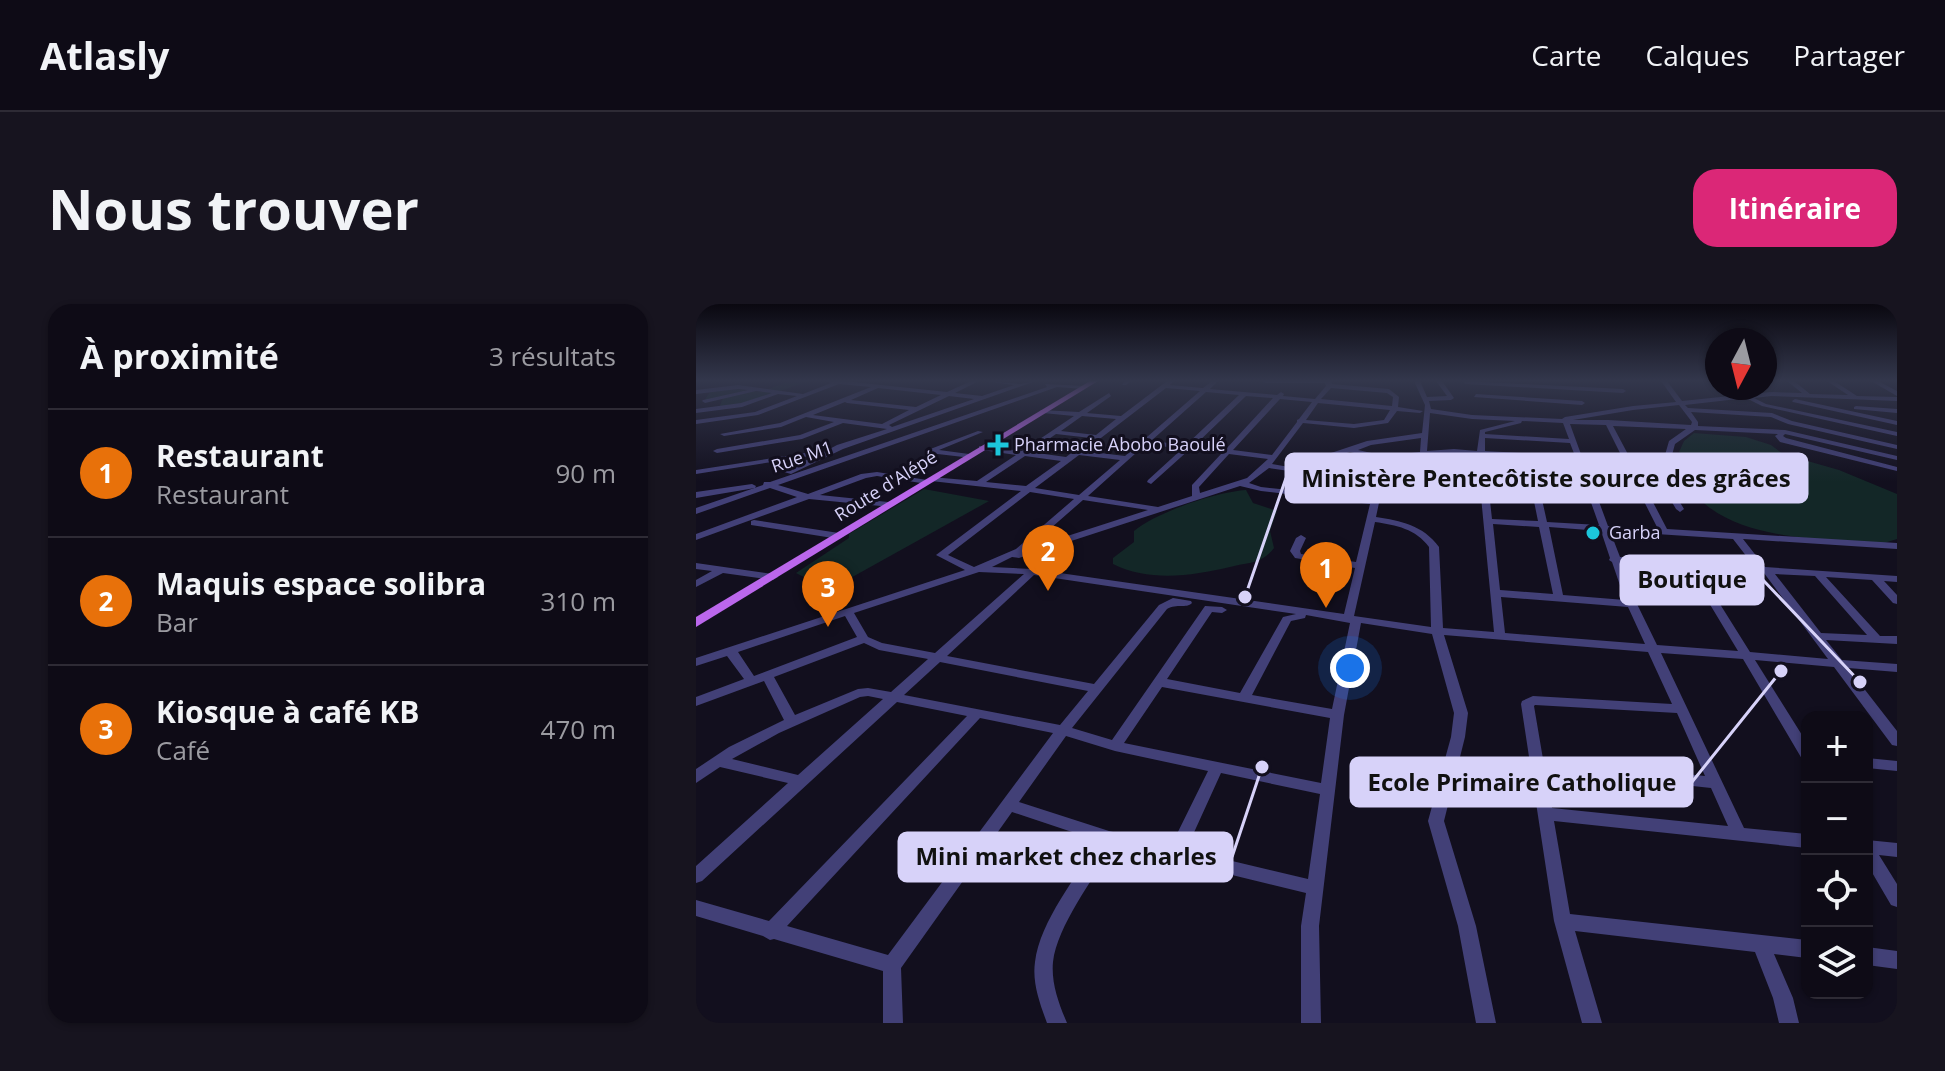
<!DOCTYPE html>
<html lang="fr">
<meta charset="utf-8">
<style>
:root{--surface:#0e0b16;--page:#17141f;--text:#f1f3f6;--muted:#9b9ba1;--line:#2e2b35;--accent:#db2777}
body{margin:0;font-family:"Open Sans",sans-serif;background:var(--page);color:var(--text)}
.controls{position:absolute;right:24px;bottom:24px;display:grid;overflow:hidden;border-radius:16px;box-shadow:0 2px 6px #0004}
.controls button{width:72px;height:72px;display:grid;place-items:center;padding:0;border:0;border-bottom:2px solid var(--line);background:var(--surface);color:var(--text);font:40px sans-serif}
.compass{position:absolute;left:1009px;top:24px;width:72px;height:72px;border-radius:50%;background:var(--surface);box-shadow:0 2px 6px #0004;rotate:187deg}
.you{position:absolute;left:654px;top:364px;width:28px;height:28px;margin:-20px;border:6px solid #fff;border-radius:50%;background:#1a73e8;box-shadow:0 0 0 12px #1a73e833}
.badge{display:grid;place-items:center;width:52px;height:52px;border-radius:50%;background:var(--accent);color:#fff;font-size:26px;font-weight:700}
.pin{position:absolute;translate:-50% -66px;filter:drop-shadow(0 2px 4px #0008)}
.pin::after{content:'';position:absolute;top:42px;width:28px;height:24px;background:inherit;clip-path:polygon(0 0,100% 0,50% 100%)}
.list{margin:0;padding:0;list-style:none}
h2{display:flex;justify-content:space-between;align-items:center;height:104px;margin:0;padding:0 32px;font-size:34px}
h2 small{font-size:26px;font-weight:400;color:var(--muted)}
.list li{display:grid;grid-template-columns:52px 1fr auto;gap:24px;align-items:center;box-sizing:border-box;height:128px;padding:0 32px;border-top:2px solid var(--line)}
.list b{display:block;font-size:30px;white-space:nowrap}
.list p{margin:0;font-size:26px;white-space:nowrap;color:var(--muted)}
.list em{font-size:26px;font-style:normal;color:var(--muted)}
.icon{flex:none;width:44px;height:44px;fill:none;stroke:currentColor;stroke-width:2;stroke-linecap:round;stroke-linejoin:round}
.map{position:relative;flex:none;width:1201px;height:719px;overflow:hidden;border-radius:24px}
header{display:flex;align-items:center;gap:48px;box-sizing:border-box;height:112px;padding:0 40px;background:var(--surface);border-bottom:2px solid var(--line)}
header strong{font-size:38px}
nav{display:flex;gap:44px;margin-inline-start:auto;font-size:28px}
.intro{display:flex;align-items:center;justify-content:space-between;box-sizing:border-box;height:192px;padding:0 48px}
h1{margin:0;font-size:56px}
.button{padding:20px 36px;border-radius:24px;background:var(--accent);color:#fff;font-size:28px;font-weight:700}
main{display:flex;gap:48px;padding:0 48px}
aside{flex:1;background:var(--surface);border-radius:24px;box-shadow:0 2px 6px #0004}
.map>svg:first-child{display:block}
.green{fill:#132727}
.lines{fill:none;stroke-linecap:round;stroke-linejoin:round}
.minor{fill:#424077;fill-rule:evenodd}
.major{fill:#bb67ec;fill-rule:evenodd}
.poi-dot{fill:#1cc6db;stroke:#120f1e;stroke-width:3}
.labels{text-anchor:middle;stroke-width:6;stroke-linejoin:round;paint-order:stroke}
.far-poi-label{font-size:18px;fill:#d7d2f9;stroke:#120f1e;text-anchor:start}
.far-street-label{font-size:18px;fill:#d7d2f9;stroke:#120f1e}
.leader{fill:none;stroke:#d7d2f9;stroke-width:3}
.callout-dot{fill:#d7d2f9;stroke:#120f1e;stroke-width:3}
.callout{fill:#d7d2f9;stroke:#d7d2f9;stroke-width:3}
.callout-label{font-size:24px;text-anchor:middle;font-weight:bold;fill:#111}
</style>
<header>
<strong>Atlasly</strong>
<nav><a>Carte</a><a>Calques</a><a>Partager</a></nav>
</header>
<div class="intro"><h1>Nous trouver</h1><a class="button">Itinéraire</a></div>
<main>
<aside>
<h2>À proximité<small>3 résultats</small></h2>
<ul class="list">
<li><span class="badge" style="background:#e8710a">1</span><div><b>Restaurant</b><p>Restaurant</p></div><em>90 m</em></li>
<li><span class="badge" style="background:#e8710a">2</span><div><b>Maquis espace solibra</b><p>Bar</p></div><em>310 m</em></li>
<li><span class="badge" style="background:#e8710a">3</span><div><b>Kiosque à café KB</b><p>Café</p></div><em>470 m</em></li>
</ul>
</aside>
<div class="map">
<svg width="1201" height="719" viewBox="0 0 1201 719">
<rect width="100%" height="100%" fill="#120f1e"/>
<g class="green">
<polygon points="94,77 112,77 46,101 23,104 27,94 8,97 14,88 40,85 64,88"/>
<path d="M998 129 1050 133 1075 141 1087 150 1143 166 1201 190V235L1188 239C1129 235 1027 238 993 181H999L1001 165 991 162 989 151 983 148 988 137Z"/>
<polygon points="228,185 293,197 133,286 100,269 153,234 153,230"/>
<path d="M550 186 557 199 581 207 574 227 578 244C566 260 553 258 534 263 496 272 453 278 417 260V254L438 238V227C461 208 520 188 550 186Z"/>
</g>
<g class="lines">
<g class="minor">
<path d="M130 77H148L251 88 275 77H283L259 89 286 92 318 81 288 77 324 80 340 77 147 145 95 170 88 168 120 151 0 170V166L122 147 126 149 141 141 191 125 147 119 106 135 21 149 17 147 21 145 104 131 138 118 110 113 85 123 28 132 24 130 84 119 175 83 143 80 62 111 0 120V116L59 108 101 92 82 90 46 103 0 109V105L45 99 76 89 60 87 9 99 6 97 7 96 52 86 42 85 0 90V86L42 81 107 90 135 79ZM182 84 245 91 220 103 155 96ZM253 92 278 95 196 123 193 121ZM149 98 151 99 213 106 186 120 117 111Z"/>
<polygon points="429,77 436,77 430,81 426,81"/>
<path d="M471 77H478L474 81 507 84 516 77H522L514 85 581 91 585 88 588 90 587 92 619 95 630 82 629 79H569L566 77H635L636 80 693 85 703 93 702 103 727 107 724 109 701 107 692 119 658 124 607 119 576 160 593 163 671 137 726 129 729 101 718 77H724L731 93 751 92 740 77H746L758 94 755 96 733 97 735 105 776 111 866 115 869 113 937 102 980 98 965 77H971L986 97 1044 91 1031 84H1039L1052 90 1075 88 1106 89 1091 77H1098L1114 90 1152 91 1131 77H1138L1161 92 1201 93V97L1075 92 1058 94 1070 100 1201 128V132L1066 102 1050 94 989 101 992 104 1076 109 1096 117 1201 141V145L1092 120 1075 113 995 108 1002 118V122L1089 126 1201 152V156L1089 130 1087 132 1090 134 1201 163V167L1084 138 1079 132 1082 130 999 126 979 140 973 162H962L988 205 984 208 980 205 954 161 937 160 971 225 1201 239V245L1047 235 1069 263 1201 272V278L1188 277 1201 291V300L1197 299 1176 276 1130 273 1184 332H1201V340L1130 336 1146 356 1201 360V368L1152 364 1201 427V442L1196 441 1138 363 1059 356 1111 439V456L1106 455 1047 355 965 349 1048 524 1111 530V544L858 517 874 610 1111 636V654L1078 650 1097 694 1103 719H1083L1077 694 1059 648 879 627 906 719H886L858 617 825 400 826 397 837 392 976 400 952 348 748 331 772 409 769 433 748 517 780 622 800 719H780L762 622 732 517 755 433 758 409 736 330 665 319 648 411 623 622 625 719H605V622L610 589 417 542C398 574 361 622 357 658 355 679 363 700 371 719H351C344 700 336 679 339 658 344 617 381 572 403 537L316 508 205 664 207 719H187V667L78 635 74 636 67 632 0 612V596L73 617 271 412 201 398 6 577 0 579V562L92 479 24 463 0 479V465L33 443 88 416 68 377 0 402V393L48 375 31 352 0 362V354L269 266 240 251 325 187 235 177 231 180 181 172 170 174 124 191 192 198 196 201 195 203 113 195 0 236V230L101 193 74 184 0 210V204L67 181 68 178H74L351 83 349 80 390 82 388 85 361 83 82 181 112 190 165 170 181 168 231 176 235 173 281 177 320 151 286 146H283V142L326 147 378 112 347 109 344 107 345 106 383 108 413 89 415 92 391 109 425 112ZM470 84 504 87 429 152 388 147ZM635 84 691 89 697 93 696 102 625 95ZM510 88 543 91 490 141 455 137ZM550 92 577 94 530 145 498 142ZM584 95 616 98 603 115 601 116V118L576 151 537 146ZM622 99 694 106 688 116 658 120 610 116ZM983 101 996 118 995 121 912 116H877L937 106ZM734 109 776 115 819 117 784 126 781 147 758 145 731 147ZM386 112 420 115 400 131 365 127ZM826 117 867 119 873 135 789 130V128L825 119ZM874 120 910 121 927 155 886 153ZM917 122 990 125 973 137 967 158 935 156ZM360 130 395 134 370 153 334 148ZM725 134 724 148 689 152 662 146 675 141ZM789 134 874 139 879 152 789 147ZM450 140 486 145 452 176 451 178 455 180 494 145 526 149 496 181V192L462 203 392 192ZM654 148 670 152 642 170 632 190 565 183 553 179 573 164 593 167ZM758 149 781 151 798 328 747 324 743 243C727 221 705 217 680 213L692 156ZM533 150 572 155 551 174 504 189 503 183ZM383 151 424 156 383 191 339 184ZM789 151 880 157 885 171 791 165ZM329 152 365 157 330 182 290 178ZM678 154 685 155 675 195 640 191C645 170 661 163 678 154ZM888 157 929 160 962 225 912 222ZM791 170 833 173 842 217 796 215ZM841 173 887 176 903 221 851 218ZM544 182 565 187 674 200 660 258 605 250 604 247 610 234 605 231 600 234 594 247 599 254 659 264 648 310 336 265 296 263 316 253 323 254ZM334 188 378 195 320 245 278 263 252 251ZM387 196 452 206 331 245ZM679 218C700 221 720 225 733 243L735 323 658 312ZM797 220 843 223 857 290 804 286ZM853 223 905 227 914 254 913 256 916 258 929 296 867 291ZM914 227 1037 235 1058 262 924 253ZM926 259 992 264 1042 347 961 341 941 300ZM1002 265 1068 269 1132 355 1054 348ZM283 268 328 270 239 349 186 339 172 333 158 309ZM1079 270 1119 272 1171 331 1125 329ZM338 271 600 310 587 313 544 389 471 375 516 308 526 309 531 306 526 303 509 302 416 436 376 424 471 305C481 299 490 305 496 299L495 297 477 294 463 301 398 380 251 352ZM805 293 932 303 949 340 809 329ZM610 311 654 319 636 405 556 391 595 317 609 314ZM149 312 161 333 58 372 42 348ZM168 339 183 346 232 355 195 388 172 384 162 385 99 411 78 373ZM244 358 392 387 364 421 208 391ZM466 383 634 414 625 479 428 439ZM172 392 187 395 102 471 36 455 83 429 164 393ZM839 401 981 409 1009 472 847 455 838 402ZM284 414 357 429 192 651 91 622ZM370 432 419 447 512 467 475 542 413 527 323 498ZM849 466 1015 484 1032 522 856 504ZM525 469 624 490 612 575 490 546Z"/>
<polygon points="767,77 927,85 930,87 927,89 769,80"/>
<polygon points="1175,77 1182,77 1201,87 1201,92"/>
<polygon points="780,90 886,97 889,99 886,101 778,93"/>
<polygon points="1099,95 1201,117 1201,121 1097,98 1096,97"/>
<polygon points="1160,102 1201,105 1201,109 1158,105 1158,103"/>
<polygon points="282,127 287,128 243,146 273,150 276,150 276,154 233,149 229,147"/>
<polygon points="56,180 60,182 59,184 0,194 0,188"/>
<polygon points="58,216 143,229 148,232 143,235 55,221 55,217"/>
<polygon points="0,259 77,270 82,273 77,276 27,269 0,283 0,276 16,267 0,265"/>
<polygon points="1171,454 1201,457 1201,467 1171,464"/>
<polygon points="1171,536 1201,539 1201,553 1183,551 1201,580 1201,603 1195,601 1171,560"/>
<polygon points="1171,643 1201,647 1201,665 1171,661"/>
</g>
<polygon class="major" points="394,77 402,77 0,323 0,313"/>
</g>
<linearGradient id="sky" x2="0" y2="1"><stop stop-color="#0a0810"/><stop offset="0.43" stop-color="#33374c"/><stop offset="1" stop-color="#33374c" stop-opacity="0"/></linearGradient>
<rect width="1201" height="178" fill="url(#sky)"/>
<g class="poi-dot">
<path d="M298 129h8v8h8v8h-8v8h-8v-8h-8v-8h8z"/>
<circle cx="897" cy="229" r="8"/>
</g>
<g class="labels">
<g class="far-poi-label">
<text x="318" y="147">Pharmacie Abobo Baoulé</text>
<text x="913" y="235">Garba</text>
</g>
<g class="far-street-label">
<text transform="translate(106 153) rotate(-19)" y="6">Rue M1</text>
<text transform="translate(190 182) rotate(-32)" y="6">Route d'Alépé</text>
</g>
</g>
<path class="leader" d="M549 293L590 174M1164 378L1067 276M1085 367L996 478M566 463L536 553"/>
<g class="callout-dot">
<circle cx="549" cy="293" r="8"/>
<circle cx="1164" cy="378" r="8"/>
<circle cx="1085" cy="367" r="8"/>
<circle cx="566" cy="463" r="8"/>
</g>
<g class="callout">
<rect x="590" y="150" width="521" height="48" rx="8"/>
<rect x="925" y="252" width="142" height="48" rx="8"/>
<rect x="655" y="454" width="341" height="48" rx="8"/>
<rect x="203" y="529" width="333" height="48" rx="8"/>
</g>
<g class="callout-label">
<text x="850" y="183">Ministère Pentecôtiste source des grâces</text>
<text x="996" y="284">Boutique</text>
<text x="826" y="487">Ecole Primaire Catholique</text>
<text x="370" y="561">Mini market chez charles</text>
</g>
</svg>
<div class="controls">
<button>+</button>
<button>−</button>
<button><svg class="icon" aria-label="locate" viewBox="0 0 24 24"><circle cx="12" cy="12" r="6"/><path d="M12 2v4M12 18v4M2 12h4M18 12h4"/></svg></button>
<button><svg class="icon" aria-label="layers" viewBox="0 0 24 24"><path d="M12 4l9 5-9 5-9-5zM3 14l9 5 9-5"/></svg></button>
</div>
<svg class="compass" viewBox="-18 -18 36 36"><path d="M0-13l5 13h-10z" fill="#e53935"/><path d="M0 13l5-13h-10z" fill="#9b9ba1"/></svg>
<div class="you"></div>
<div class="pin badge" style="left:630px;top:304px;background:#e8710a">1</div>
<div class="pin badge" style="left:352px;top:287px;background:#e8710a">2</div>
<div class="pin badge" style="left:132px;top:323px;background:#e8710a">3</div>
</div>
</main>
